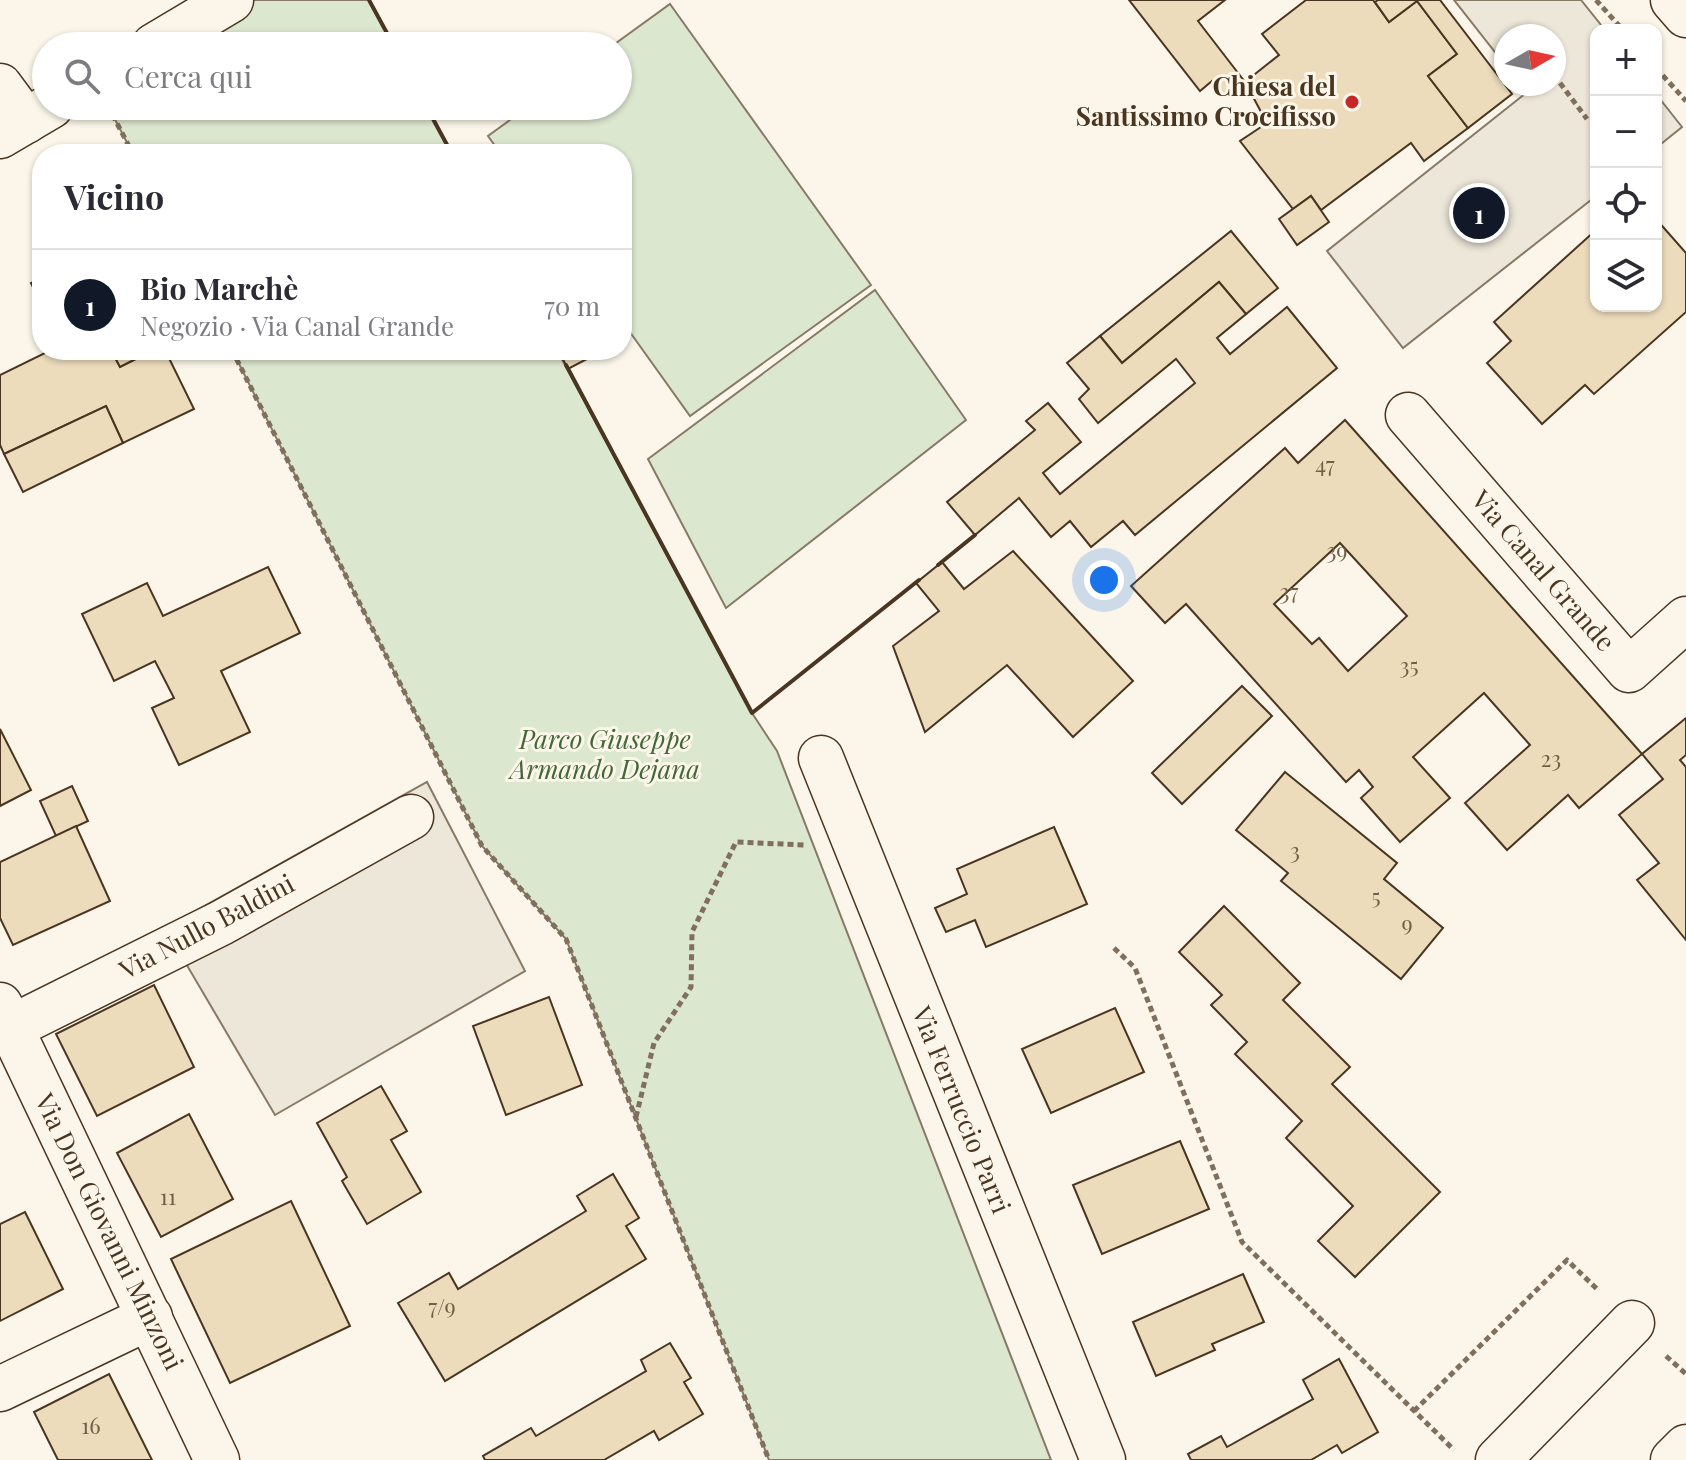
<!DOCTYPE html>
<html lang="it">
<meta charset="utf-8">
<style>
:root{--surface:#fff;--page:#f2f2f3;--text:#2b2b33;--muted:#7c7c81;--line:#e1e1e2;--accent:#111827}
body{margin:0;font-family:"Playfair Display",serif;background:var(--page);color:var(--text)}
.controls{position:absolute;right:24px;top:24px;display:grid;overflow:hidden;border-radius:16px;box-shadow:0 2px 6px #0004}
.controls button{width:72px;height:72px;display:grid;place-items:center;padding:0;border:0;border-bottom:2px solid var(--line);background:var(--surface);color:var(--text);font:40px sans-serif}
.compass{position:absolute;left:1494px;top:24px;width:72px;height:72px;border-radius:50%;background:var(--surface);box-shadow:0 2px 6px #0004;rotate:81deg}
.you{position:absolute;left:1104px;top:580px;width:28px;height:28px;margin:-20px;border:6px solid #fff;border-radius:50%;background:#1a73e8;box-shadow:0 0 0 12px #1a73e833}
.badge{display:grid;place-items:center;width:52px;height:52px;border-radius:50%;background:var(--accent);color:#fff;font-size:26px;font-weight:700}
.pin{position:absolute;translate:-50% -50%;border:4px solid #fff;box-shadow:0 2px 8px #0006}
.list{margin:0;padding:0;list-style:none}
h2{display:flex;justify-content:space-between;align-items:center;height:104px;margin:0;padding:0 32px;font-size:34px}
h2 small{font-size:26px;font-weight:400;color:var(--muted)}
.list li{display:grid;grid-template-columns:52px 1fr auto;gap:24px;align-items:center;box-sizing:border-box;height:112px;padding:0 32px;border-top:2px solid var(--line)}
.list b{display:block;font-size:30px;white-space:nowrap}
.list p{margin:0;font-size:26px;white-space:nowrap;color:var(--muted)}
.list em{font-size:26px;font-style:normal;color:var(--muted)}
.icon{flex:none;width:44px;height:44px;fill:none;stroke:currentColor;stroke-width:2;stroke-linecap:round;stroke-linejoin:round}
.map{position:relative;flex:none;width:1686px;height:1460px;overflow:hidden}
.search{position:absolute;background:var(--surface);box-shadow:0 2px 6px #0004;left:32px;top:32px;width:600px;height:88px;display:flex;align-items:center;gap:20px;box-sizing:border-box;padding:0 28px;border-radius:44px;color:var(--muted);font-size:30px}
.panel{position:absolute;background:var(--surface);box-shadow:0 2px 6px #0004;left:32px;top:144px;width:600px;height:216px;border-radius:32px}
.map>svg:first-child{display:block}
.green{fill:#dce7d0;stroke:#887966;stroke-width:2}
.parking{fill:#ede7d9;stroke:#887966;stroke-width:2}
.building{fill:#ecdcbc;stroke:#4a3520;stroke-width:2;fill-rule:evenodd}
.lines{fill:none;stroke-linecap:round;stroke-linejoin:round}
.minor-casing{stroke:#4a3520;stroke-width:47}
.primary-casing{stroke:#4a3520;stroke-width:47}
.path{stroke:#7f6f5c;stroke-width:5;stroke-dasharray:6 4;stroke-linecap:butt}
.minor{stroke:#fbf6e9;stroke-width:44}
.primary{stroke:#fbf6e9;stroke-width:44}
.wall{stroke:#4a3520;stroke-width:4}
.poi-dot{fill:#c62828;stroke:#fbf6e9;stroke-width:3}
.labels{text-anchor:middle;stroke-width:6;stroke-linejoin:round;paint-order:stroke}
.number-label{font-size:22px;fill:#725f47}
.poi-label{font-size:26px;font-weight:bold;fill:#4a3520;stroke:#fbf6e9;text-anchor:end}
.street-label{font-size:26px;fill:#4a3520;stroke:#fbf6e9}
.park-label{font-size:26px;font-style:italic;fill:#436837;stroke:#fbf6e9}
</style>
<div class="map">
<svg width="1686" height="1460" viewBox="0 0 1686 1460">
<rect width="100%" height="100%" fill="#fbf6e9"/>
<g class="green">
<polygon points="231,0 369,0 394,46 154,46"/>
<polygon points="670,4 871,285 690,416 622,321 622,154 501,154 488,136 529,106 618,106 618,46 612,46"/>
<polygon points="108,106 426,106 452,154 133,154"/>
<polygon points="875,290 966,420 726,608 648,459"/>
<polygon points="232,350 557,350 752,713 777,751 1051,1460 769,1460 566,939 482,846"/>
</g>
<g class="parking">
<polygon points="1454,0 1581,0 1605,30 1596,30 1596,196 1403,348 1327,251 1526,93 1520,84 1554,84 1554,36 1506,36 1506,66"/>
<polygon points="1656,94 1682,127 1656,148"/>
<polygon points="427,782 525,971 275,1115 165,928"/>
</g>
<g class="building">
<polygon points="1129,0 1225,0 1198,21 1245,82 1224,97 1212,81 1200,91"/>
<polygon points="1306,0 1373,0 1389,22 1417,1 1457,54 1428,76 1468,128 1424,161 1411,143 1321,210 1311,196 1293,209 1240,141 1267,123 1245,82 1279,55 1262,34"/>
<polygon points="1378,0 1440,0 1512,94 1468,128 1428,76 1457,54 1417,1 1389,22 1375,2"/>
<polygon points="1311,196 1329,222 1297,245 1279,219"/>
<polygon points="1656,219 1686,253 1686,312 1594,394 1585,385 1542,424 1487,363 1511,341 1494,322 1596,230 1596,306 1656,306"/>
<polygon points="1231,231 1278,288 1246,314 1219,282 1122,363 1100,336"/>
<polygon points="42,278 42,306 31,283"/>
<polygon points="1219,282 1246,314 1217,338 1230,354 1287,307 1337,368 1135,535 1123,521 1091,547 1070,521 1051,537 1019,498 975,535 947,502 1035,430 1026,421 1048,403 1081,442 1043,473 1060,494 1195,383 1176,359 1098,423 1079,399 1089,389 1067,363 1100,336 1122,363"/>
<polygon points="51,350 111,350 120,367 154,350 165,350 194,409 123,443 106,406 4,454 0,445 0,375"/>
<polygon points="111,350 143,350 145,354 120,367"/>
<polygon points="558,350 604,350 568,369"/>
<polygon points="106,406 123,443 23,492 4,454"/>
<path d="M1345 420 1642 754 1579 808 1568 795 1507 850 1465 803 1530 745 1484 693 1413 757 1450 798 1400 842 1361 798 1373 787 1359 770 1346 782 1186 604 1165 623 1131 586 1285 448 1298 463ZM1340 543 1407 616 1348 671 1319 638 1312 644 1274 604Z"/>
<polygon points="1013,551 1133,681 1073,737 1007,665 925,732 893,646 939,611 916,583 942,562 964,589"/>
<polygon points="268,567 300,633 221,671 250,732 179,765 152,708 174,698 155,661 114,681 82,614 147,583 163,616"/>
<polygon points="1242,686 1272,716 1182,804 1152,773"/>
<polygon points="1686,718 1686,755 1680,760 1686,767 1686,940 1637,880 1659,863 1619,815 1663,779 1642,754"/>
<polygon points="0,729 31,790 0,806"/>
<polygon points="1285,772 1397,863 1384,879 1443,928 1401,979 1281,881 1288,873 1236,830"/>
<polygon points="72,786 88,821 56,836 40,801"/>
<polygon points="76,826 110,901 13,945 0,918 0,862"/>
<polygon points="1054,827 1087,904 986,947 975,920 946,932 935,908 967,894 957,869"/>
<polygon points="1224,906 1300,983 1283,1000 1350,1067 1332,1084 1440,1192 1355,1277 1318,1241 1353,1206 1286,1138 1302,1121 1235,1054 1247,1042 1211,1005 1222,995 1179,952"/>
<polygon points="154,985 194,1067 97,1116 56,1034"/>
<polygon points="549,997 582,1085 506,1115 473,1026"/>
<polygon points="1115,1008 1144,1072 1051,1113 1022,1049"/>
<polygon points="381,1086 407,1131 391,1140 421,1192 367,1224 342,1181 347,1177 317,1123"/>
<polygon points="189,1114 233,1199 161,1237 117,1153"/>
<polygon points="1180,1141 1209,1209 1102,1254 1073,1185"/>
<polygon points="613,1174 639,1218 626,1226 646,1259 445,1381 398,1303 449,1273 458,1289 586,1211 577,1196"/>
<polygon points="291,1201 350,1326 230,1383 171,1259"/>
<polygon points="25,1212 63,1289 0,1321 0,1224"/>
<polygon points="1243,1274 1264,1322 1212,1344 1215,1350 1156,1376 1133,1322"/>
<polygon points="670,1343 691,1378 684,1382 703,1414 659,1440 654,1431 604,1460 485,1460 483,1456 531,1428 536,1436 646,1371 641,1360"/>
<polygon points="1339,1359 1378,1432 1342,1453 1337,1445 1311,1460 1191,1460 1188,1454 1221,1436 1227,1447 1313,1399 1303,1380"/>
<polygon points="109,1374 152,1460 58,1460 34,1412"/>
</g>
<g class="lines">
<g class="minor-casing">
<g id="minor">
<polyline points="154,46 231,0"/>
<polyline points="0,86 26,121"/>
<polyline points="0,136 51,106"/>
<polyline points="1408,415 1629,670 1686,619"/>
<polyline points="821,758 1103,1460"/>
<polyline points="0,1005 217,1460"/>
<polyline points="0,1033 221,923 411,817"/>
<polyline points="0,1389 150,1317"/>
<polyline points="1498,1460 1632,1323"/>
</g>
</g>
<g class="primary-casing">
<g id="primary">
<polyline points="1673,0 1686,15"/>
<polyline points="1673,1460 1686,1447"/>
</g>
</g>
<g class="path">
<polyline points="1596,0 1623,30"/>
<polyline points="1656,68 1686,101"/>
<polyline points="1554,75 1587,119"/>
<polyline points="108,106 133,154"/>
<polyline points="232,350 482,846 566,939 769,1460"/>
<polyline points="1114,948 1135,968 1242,1242 1454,1450"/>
<polyline points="636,1117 654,1043 691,987 692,932 736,842 804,845"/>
<polyline points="1666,1356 1686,1374"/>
<polyline points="1414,1411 1567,1260 1599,1291"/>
</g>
<use href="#minor" class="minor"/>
<use href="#primary" class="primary"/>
<g class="wall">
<polyline points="369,0 394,46"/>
<polyline points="426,106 452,154"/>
<polyline points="566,365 752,713 919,580"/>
<polyline points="938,565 975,535"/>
</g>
</g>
<circle class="poi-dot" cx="1352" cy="102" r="8"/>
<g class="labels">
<g class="number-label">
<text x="1325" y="473">47</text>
<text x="1337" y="559">39</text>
<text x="1289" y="600">37</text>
<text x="1409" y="674">35</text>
<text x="1551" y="767">23</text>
<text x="1295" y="859">3</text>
<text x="1376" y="905">5</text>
<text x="1407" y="932">9</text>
<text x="168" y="1205">11</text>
<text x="442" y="1315">7/9</text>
<text x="91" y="1434">16</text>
</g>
<g class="poi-label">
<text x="1336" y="96">Chiesa del<tspan x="1336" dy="30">Santissimo Crocifisso</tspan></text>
</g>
<g class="street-label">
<text transform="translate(1543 571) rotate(49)" y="9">Via Canal Grande</text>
<text transform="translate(207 927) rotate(-28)" y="9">Via Nullo Baldini</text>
<text transform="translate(961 1110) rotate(68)" y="9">Via Ferruccio Parri</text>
<text transform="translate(109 1232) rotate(64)" y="9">Via Don Giovanni Minzoni</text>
</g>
<g class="park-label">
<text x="605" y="749">Parco Giuseppe<tspan x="605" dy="30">Armando Dejana</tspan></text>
</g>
</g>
</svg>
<div class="controls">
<button>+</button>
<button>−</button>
<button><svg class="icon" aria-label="locate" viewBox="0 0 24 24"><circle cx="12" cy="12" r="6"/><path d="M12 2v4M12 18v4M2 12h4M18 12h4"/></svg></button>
<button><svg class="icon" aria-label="layers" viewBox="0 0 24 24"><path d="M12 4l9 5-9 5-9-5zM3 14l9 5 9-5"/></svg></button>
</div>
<svg class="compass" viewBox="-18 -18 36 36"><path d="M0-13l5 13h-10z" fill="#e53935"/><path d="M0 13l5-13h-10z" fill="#7c7c81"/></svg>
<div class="you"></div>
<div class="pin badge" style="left:1479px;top:213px">1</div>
<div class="search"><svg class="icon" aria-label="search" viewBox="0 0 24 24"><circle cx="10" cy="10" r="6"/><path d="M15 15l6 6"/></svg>Cerca qui</div>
<section class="panel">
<h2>Vicino<small></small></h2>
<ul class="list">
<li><span class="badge">1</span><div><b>Bio Marchè</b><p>Negozio · Via Canal Grande</p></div><em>70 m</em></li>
</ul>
</section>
</div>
